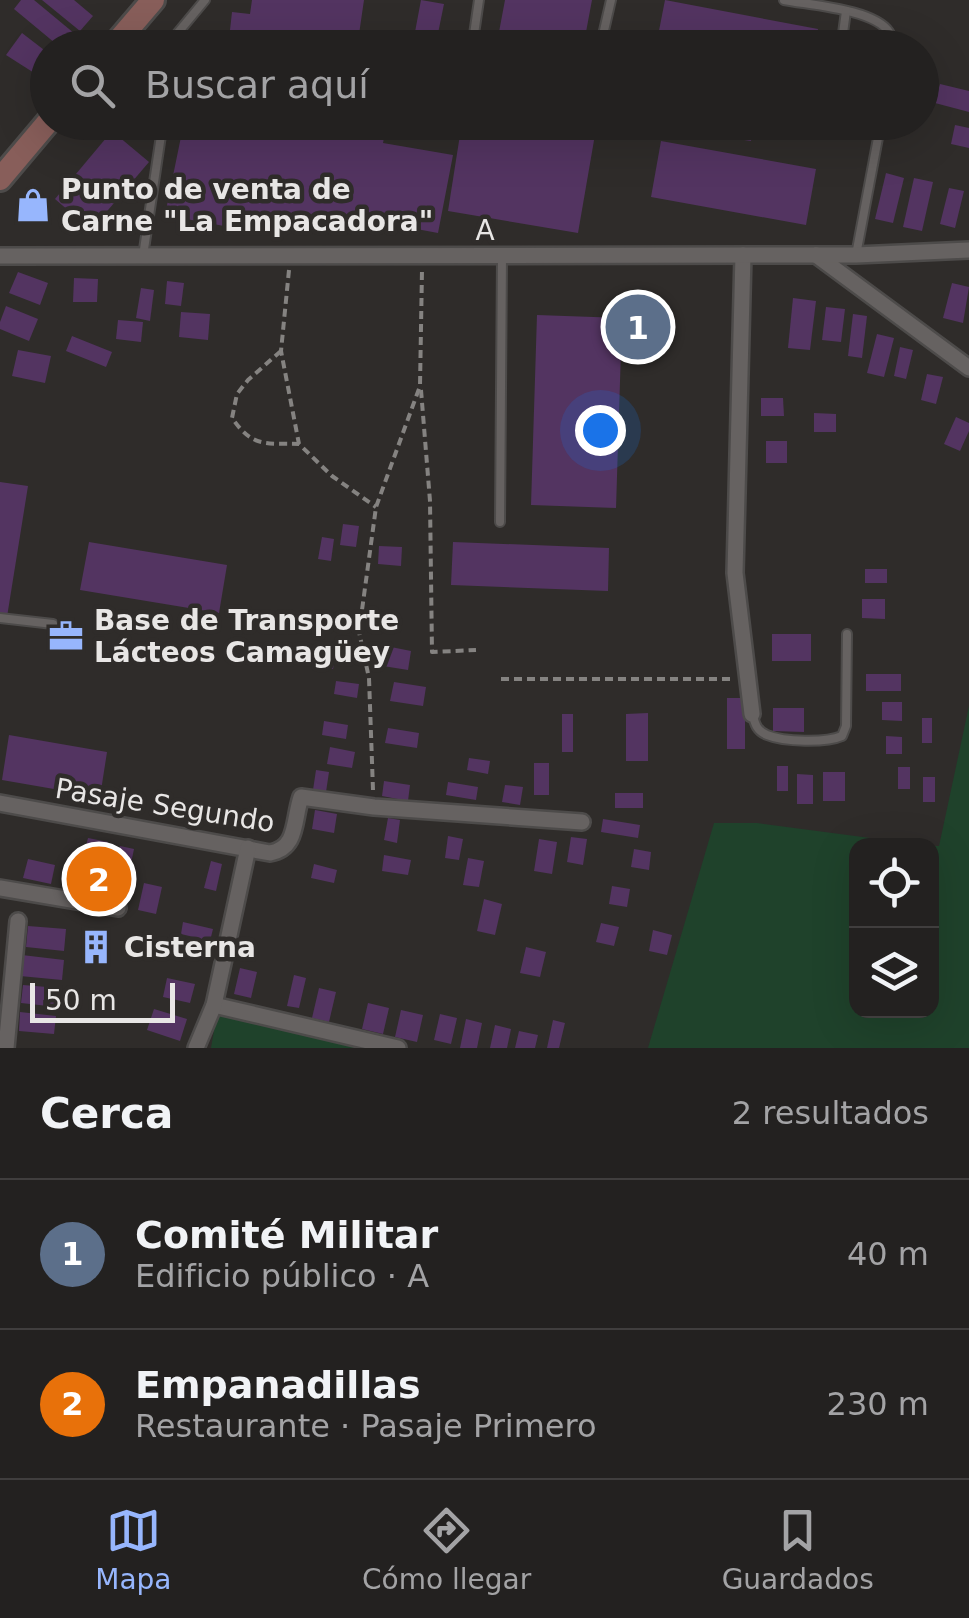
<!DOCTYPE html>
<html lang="es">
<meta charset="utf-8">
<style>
:root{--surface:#232120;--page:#2f2e2d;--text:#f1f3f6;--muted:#a3a3a5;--line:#403e3e;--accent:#97b6fd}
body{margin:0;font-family:"DejaVu Sans",sans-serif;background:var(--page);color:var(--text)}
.controls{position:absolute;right:30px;bottom:30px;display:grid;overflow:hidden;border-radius:20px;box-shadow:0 10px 40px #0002}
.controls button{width:90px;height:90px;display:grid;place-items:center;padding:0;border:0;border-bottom:2px solid var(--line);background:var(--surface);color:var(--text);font:50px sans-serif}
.scale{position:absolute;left:30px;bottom:25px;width:145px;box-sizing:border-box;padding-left:10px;border:5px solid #e8e6e5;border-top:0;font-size:28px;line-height:35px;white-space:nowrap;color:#e8e6e5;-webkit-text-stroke:8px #2f2c2a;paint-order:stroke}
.you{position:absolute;left:600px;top:430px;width:35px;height:35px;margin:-25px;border:8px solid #fff;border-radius:50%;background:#1a73e8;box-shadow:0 0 0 15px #1a73e833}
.badge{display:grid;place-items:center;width:65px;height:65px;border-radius:50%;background:var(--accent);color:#fff;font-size:32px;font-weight:700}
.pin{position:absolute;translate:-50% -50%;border:5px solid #fff;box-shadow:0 2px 10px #0006}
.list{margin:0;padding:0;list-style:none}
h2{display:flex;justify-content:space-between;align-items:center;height:130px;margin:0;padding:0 40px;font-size:42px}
h2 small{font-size:32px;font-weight:400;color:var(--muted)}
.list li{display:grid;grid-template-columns:65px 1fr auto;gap:30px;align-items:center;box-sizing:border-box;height:150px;padding:0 40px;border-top:2px solid var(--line)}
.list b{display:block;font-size:38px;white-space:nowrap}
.list p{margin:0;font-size:32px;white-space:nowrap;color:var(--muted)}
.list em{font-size:32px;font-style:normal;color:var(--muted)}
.icon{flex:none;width:55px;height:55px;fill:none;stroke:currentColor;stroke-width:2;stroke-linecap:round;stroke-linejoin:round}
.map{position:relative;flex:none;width:969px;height:1048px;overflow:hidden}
.search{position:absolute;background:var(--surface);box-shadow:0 10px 40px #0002;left:30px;right:30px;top:30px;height:110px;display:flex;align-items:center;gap:25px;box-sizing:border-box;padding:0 35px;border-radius:55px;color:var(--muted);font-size:38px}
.sheet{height:430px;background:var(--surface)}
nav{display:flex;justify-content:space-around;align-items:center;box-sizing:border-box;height:140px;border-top:2px solid var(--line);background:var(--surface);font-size:28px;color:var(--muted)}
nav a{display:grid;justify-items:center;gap:5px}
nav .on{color:var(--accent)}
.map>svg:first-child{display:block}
.green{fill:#1f422b}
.building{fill:#533461}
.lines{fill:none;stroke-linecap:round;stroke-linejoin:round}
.service-casing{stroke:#4d4b4a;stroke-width:12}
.minor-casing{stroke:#4d4b4a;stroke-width:20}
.secondary-casing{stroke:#4d4b4a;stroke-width:28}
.path{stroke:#858381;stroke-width:4;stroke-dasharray:8 5;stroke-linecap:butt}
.service{stroke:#666261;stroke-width:8}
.minor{stroke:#666261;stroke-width:15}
.secondary{stroke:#885e5a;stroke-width:22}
.labels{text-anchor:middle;stroke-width:9;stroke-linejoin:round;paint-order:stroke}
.poi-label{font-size:28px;font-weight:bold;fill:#e8e6e5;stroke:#2f2c2a;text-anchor:start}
.street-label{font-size:28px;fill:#e8e6e5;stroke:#2f2c2a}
</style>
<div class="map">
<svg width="969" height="1048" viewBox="0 0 969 1048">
<rect width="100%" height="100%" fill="#2f2c2a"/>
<g class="green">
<polygon points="969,706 969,1048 648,1048 714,823 757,823 931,846 856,846 856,1011 932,1011 932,846 939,846"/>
<polygon points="217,1013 380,1048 211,1048"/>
</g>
<g class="building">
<polygon points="21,0 34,0 75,34 64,48 61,48 14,9"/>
<polygon points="42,0 74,0 93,16 80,31"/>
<polygon points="252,0 364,0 357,48 198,48 199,44 230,30 232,12 250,14"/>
<polygon points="421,0 444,4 435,48 412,48"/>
<polygon points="505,0 592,0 583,48 496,48"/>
<polygon points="665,0 818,29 815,48 665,48 656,46"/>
<polygon points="22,33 48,53 48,71 42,78 6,55"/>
<polygon points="940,84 969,91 969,112 935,103"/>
<polygon points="184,122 387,122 383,143 453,155 438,233 325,212 321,229 226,215 224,226 165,215"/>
<polygon points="462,122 597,123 578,233 448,211"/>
<polygon points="712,122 753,122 751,141 710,135"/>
<polygon points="955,125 969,128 969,148 951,144"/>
<polygon points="112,131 149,162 91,230 55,199"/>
<polygon points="661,141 816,169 806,225 651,197"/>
<polygon points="886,173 904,178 893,223 875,219"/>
<polygon points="914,178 933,182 922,231 903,227"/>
<polygon points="949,188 964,191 955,228 940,224"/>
<polygon points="18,272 48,283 40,305 9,293"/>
<polygon points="74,278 98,279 97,302 73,302"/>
<polygon points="167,281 184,283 181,306 165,304"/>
<polygon points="952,283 969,287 963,323 943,318"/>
<polygon points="141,288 154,290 150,321 136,318"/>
<polygon points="793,298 816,301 810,350 788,348"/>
<polygon points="6,306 38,319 29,341 0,329 0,322"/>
<polygon points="826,307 845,309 841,342 822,340"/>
<polygon points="181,312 210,314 208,340 179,337"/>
<polygon points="853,314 867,316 862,358 848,356"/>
<polygon points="537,315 622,318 616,508 531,505"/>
<polygon points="118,320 143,322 141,342 116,339"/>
<polygon points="877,334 894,338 884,377 867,373"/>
<polygon points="72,336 112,352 106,367 66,351"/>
<polygon points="900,347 913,350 906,379 894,376"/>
<polygon points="18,350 51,356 45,383 12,376"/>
<polygon points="927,374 943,377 936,404 921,400"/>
<polygon points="761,398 783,398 784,416 761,416"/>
<polygon points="814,413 836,414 836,432 814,432"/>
<polygon points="956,417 969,423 969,431 960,451 944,444"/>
<rect x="766" y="441" width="21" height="22"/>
<polygon points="0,482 28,486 7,617 0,616"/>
<polygon points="343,524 359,526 356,547 340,545"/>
<polygon points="322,537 334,539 331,561 318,559"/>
<polygon points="89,542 227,565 219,613 80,590"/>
<polygon points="453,542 609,548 608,591 451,585"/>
<polygon points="379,546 402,547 401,566 378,564"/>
<rect x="865" y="569" width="22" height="14"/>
<polygon points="862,599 885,599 885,619 862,618"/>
<rect x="772" y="634" width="39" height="27"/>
<polygon points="323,644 337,647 333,669 319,667"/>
<polygon points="386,646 411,651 408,670 383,666"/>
<rect x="866" y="674" width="35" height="17"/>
<polygon points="336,681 359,684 357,698 334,694"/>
<polygon points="394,682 426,687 423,706 390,701"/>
<rect x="727" y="698" width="18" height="51"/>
<polygon points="882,702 902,702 902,721 882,720"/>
<polygon points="773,708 804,708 804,732 773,731"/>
<polygon points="648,713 648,761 626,761 626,714"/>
<rect x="562" y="714" width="11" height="38"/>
<rect x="922" y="718" width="10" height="25"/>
<polygon points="324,721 348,725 346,739 322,735"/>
<polygon points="388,728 419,733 417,748 385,743"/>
<polygon points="9,735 107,752 100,797 2,780"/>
<polygon points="886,736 902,737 902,754 886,754"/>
<polygon points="330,747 355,752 352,768 327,764"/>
<polygon points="469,758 490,761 488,774 467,770"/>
<rect x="534" y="763" width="15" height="32"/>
<rect x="777" y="766" width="11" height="25"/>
<rect x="898" y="767" width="12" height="22"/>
<polygon points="316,770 329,772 326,792 313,790"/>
<rect x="823" y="772" width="22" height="29"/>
<polygon points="797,774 813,775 813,804 797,804"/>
<rect x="923" y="777" width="12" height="25"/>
<polygon points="384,781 410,785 408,801 382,796"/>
<polygon points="448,782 478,787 476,800 446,795"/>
<polygon points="505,785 523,787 520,805 502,802"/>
<rect x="615" y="793" width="28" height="15"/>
<polygon points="315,810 337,814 334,833 312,829"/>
<polygon points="388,818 400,820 397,843 384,840"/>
<polygon points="603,819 640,825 638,838 601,832"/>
<polygon points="448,836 463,839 459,860 445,858"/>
<polygon points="571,837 587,839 583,865 567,862"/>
<polygon points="88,838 108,842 101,872 81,867"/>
<polygon points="539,839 557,842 552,874 534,871"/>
<polygon points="120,846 134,849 129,873 115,870"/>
<polygon points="634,849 651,852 649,870 631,867"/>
<polygon points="384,855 411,860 408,875 382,871"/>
<polygon points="468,858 484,861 479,887 463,885"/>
<polygon points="28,859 55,865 51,884 23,878"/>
<polygon points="211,861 222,864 216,891 204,888"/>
<polygon points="314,864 337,870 334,883 311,878"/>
<polygon points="88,879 112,885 109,898 85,892"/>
<polygon points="144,883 162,887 156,914 138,910"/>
<polygon points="612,886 630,889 627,907 609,904"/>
<polygon points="484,899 502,904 495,935 477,931"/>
<polygon points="183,922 213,929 210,941 181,934"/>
<polygon points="601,923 619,927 614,946 596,942"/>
<polygon points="28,926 66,929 64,951 26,947"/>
<polygon points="86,929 110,932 106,964 82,961"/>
<polygon points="653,930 672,935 667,955 649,951"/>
<polygon points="526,947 546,952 540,977 520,973"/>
<polygon points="22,955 64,960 62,980 20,976"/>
<polygon points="240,968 257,972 251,998 234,994"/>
<polygon points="294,975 306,978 299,1008 287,1006"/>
<polygon points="167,978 195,984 190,1003 163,997"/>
<polygon points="23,985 59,988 57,1007 21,1003"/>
<polygon points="319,988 336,992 329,1022 312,1018"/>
<polygon points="368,1003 389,1008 383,1034 362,1029"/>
<polygon points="154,1009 187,1019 180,1041 147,1030"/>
<polygon points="401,1010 423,1015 417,1042 395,1037"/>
<polygon points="20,1012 56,1016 54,1034 19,1031"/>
<polygon points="440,1014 457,1018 451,1044 434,1040"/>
<polygon points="466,1019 482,1023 477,1048 460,1048"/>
<polygon points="553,1020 565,1023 559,1048 547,1048"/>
<polygon points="495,1025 511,1029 507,1048 490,1048"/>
<polygon points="519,1031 538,1035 535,1048 515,1048"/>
</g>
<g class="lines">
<g class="service-casing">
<g id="service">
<path d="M784 0C809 5 874 9 889 32 892 37 892 42 893 48"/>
<polyline points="174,48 176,35 205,0"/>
<polyline points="472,48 479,0"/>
<polyline points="600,48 611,0"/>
<polyline points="841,48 846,11"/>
<polyline points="856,255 881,122"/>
<polyline points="143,256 163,122"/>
<polyline points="500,522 502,256"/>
<polyline points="0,618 53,624"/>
<path d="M753 716C755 724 757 731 767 735 784 742 826 743 842 736L846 726 847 634"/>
</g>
</g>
<g class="minor-casing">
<g id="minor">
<polyline points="743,255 735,573 752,714"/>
<polyline points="816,255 969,368"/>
<polyline points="0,256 856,255 969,250"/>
<path d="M0 803 270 853C298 848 293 821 301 797L374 807 582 822"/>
<polyline points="0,888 118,908"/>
<polyline points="214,1005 398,1048"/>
<polyline points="6,1048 18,921"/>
<polyline points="196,1048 214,1005 248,848"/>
</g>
</g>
<g class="secondary-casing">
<g id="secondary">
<polyline points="112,48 153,0"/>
<polyline points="0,179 48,122"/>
</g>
</g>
<g class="path">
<polyline points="289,270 281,351 299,444 332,476 376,507"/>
<path d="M281 351 248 380 237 394 232 418C253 448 265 443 299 444"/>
<polyline points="421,390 430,501 432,652 476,650"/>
<polyline points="501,679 733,679"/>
<polyline points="373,790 369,678 359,632 376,507 420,386 422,270"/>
</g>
<use href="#service" class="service"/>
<use href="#minor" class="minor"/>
<use href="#secondary" class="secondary"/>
</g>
<defs>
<g id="shop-bare" transform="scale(2.7)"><path d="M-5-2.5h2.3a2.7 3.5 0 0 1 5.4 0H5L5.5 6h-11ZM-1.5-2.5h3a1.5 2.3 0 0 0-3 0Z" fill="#97b6fd" stroke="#2f2c2a" stroke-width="2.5" paint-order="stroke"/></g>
<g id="office-bare" transform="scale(2.7)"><path d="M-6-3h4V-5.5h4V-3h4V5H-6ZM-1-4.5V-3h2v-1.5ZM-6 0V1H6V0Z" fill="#97b6fd" stroke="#2f2c2a" stroke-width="2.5" paint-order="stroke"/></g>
<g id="building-bare" transform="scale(2.7)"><path d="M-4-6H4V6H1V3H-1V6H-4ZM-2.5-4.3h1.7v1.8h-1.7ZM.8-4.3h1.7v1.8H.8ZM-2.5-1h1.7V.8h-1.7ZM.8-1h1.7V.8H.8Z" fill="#97b6fd" stroke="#2f2c2a" stroke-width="2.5" paint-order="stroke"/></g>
</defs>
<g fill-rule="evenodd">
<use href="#shop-bare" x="33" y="205"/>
<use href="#office-bare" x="66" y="636"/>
<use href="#building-bare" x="96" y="947"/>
</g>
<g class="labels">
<g class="poi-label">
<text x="61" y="199">Punto de venta de<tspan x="61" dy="32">Carne "La Empacadora"</tspan></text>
<text x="94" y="630">Base de Transporte<tspan x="94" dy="32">Lácteos Camagüey</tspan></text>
<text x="124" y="957">Cisterna</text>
</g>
<g class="street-label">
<text x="485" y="240">A</text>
<text transform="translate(165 805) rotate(9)" y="10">Pasaje Segundo</text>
</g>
</g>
</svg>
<div class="controls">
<button><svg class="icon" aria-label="locate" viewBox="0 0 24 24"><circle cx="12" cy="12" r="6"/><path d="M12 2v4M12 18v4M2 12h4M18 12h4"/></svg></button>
<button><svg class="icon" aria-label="layers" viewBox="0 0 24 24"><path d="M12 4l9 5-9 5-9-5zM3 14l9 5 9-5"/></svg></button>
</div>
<div class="scale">50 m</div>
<div class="you"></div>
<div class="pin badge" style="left:638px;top:327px;background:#5c6f8a">1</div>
<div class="pin badge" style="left:99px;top:879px;background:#e8710a">2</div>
<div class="search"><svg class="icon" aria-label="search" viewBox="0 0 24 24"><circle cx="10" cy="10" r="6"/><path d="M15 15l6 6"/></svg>Buscar aquí</div>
</div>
<section class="sheet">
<h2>Cerca<small>2 resultados</small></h2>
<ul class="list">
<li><span class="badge" style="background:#5c6f8a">1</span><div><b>Comité Militar</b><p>Edificio público · A</p></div><em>40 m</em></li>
<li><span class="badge" style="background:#e8710a">2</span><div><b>Empanadillas</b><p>Restaurante · Pasaje Primero</p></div><em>230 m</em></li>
</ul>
</section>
<nav>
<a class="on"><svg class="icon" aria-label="map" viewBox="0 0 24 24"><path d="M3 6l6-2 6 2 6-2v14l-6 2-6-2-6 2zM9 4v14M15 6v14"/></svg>Mapa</a>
<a><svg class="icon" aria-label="directions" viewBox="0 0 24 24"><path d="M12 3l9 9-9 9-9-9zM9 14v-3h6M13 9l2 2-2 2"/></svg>Cómo llegar</a>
<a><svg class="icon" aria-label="saved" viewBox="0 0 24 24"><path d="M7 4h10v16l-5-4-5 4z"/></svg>Guardados</a>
</nav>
